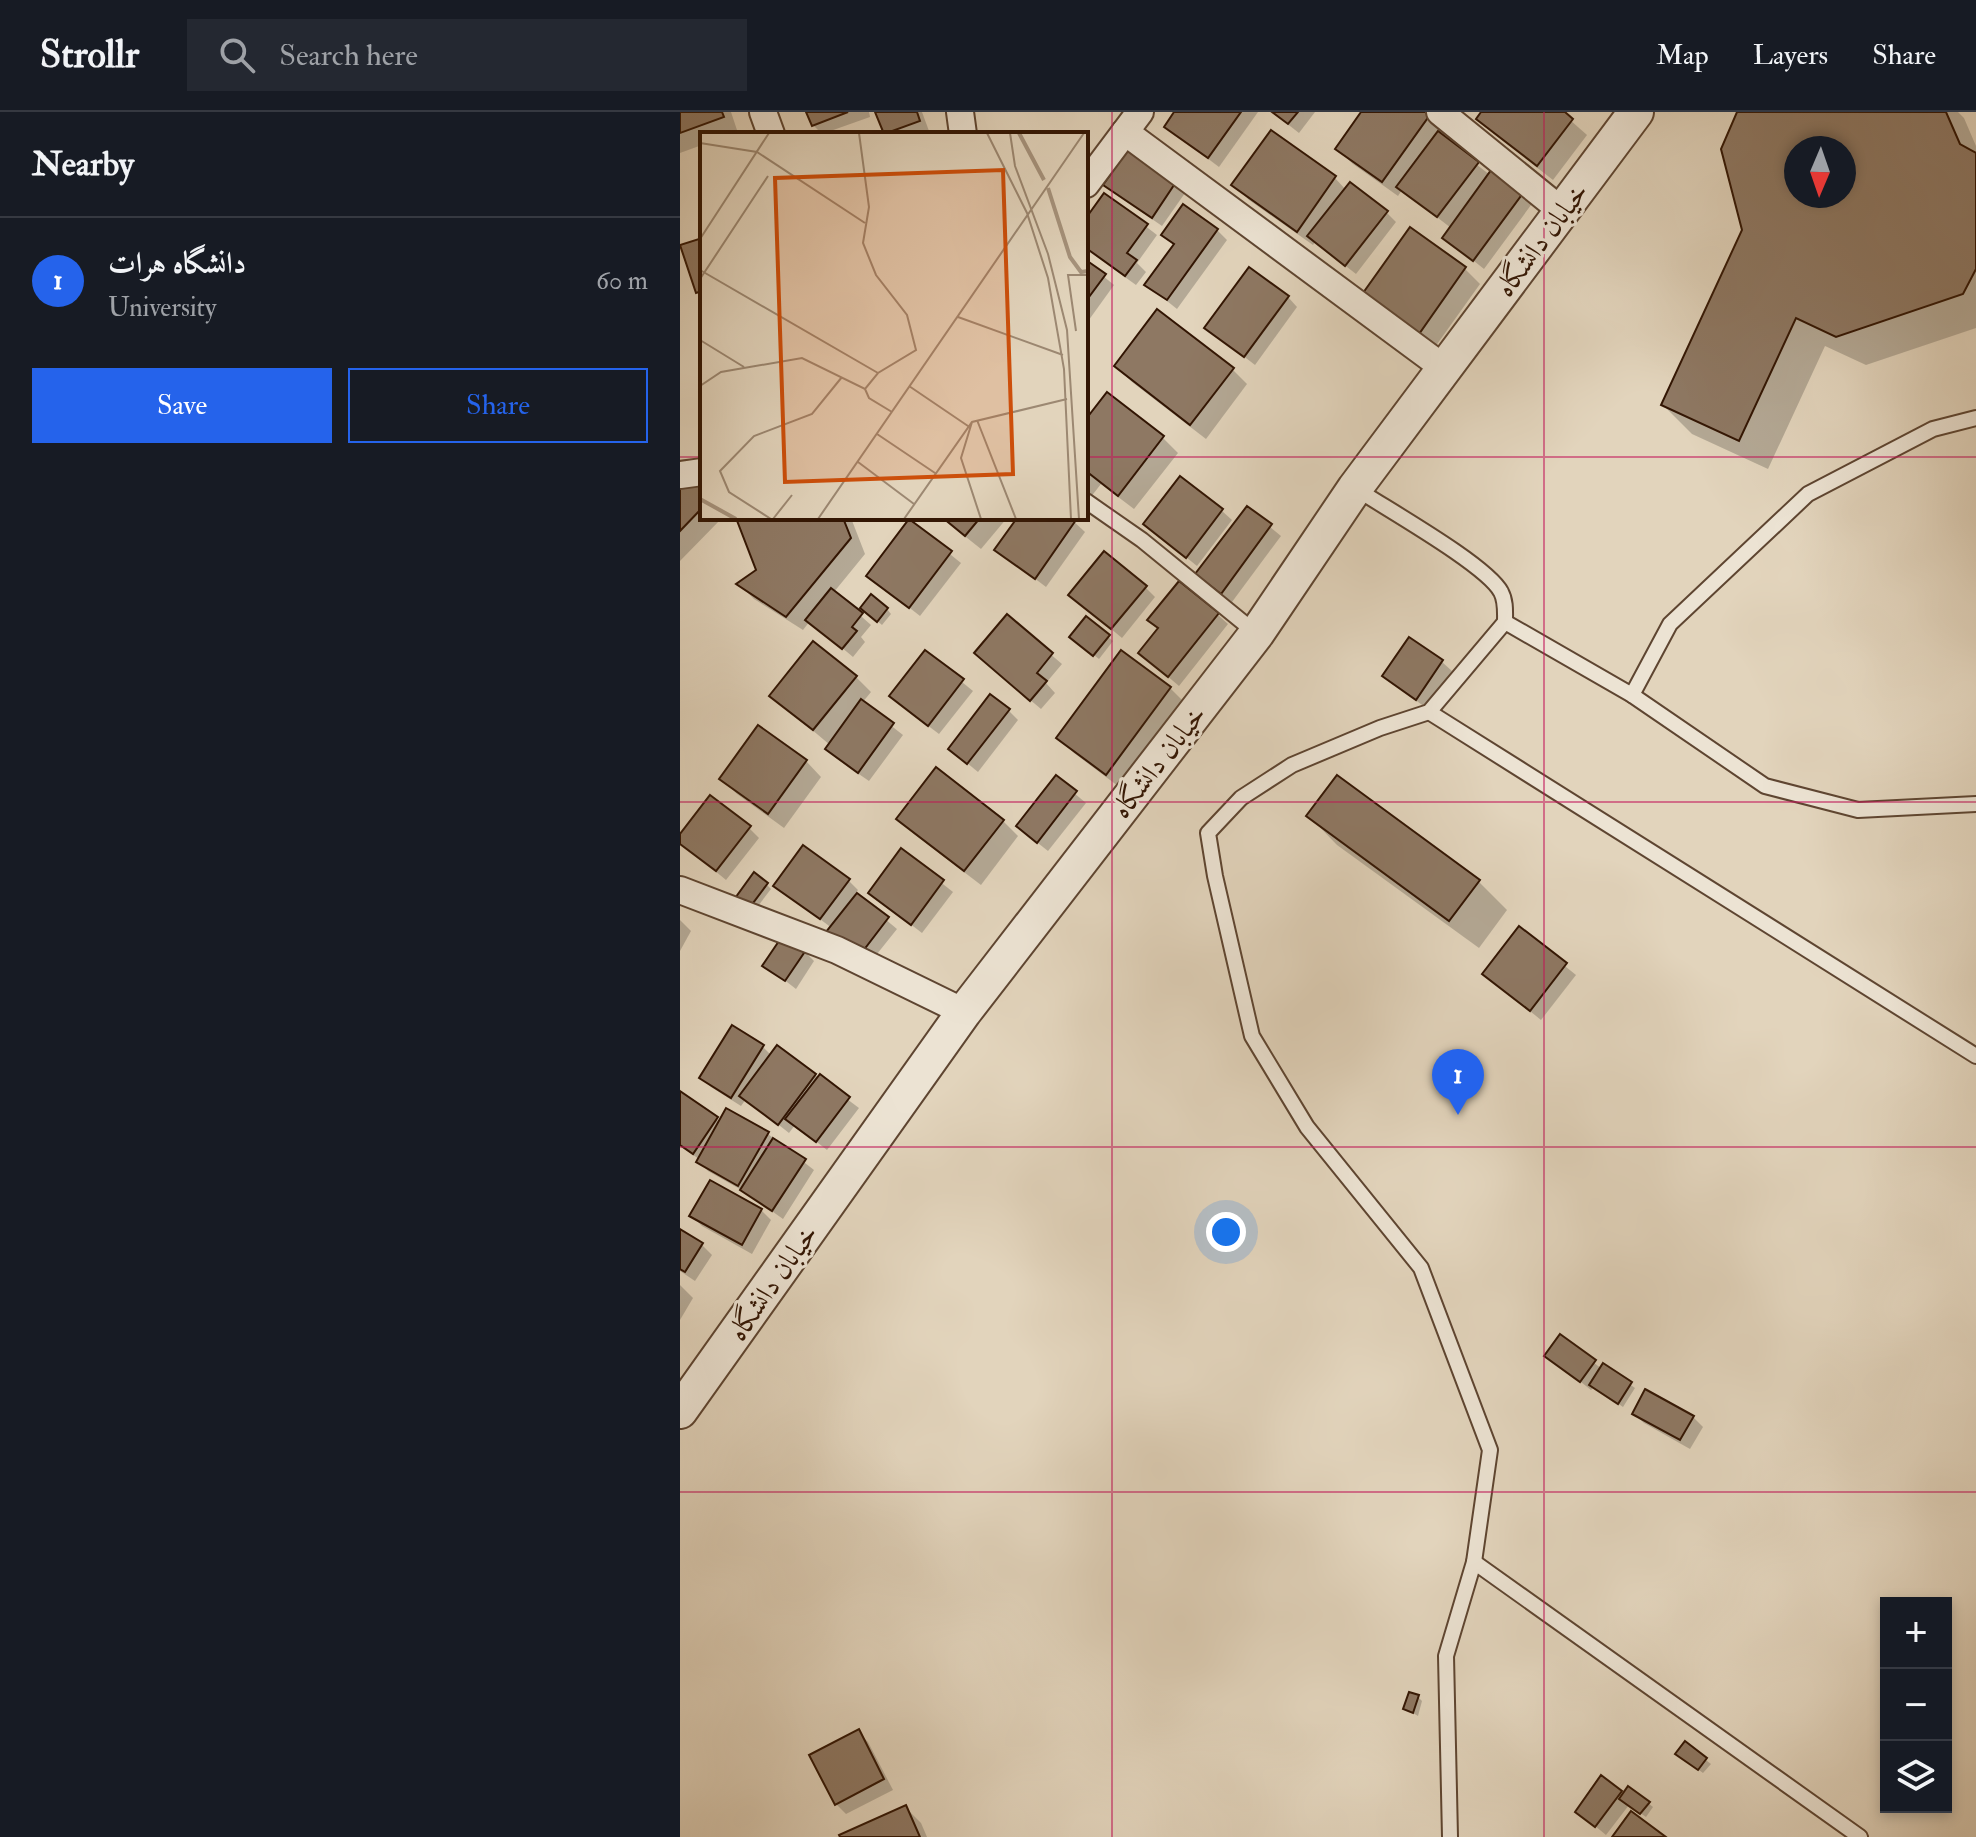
<!DOCTYPE html>
<meta charset="utf-8">
<style>
:root{--surface:#171b24;--page:#242831;--text:#f1f3f6;--muted:#9ea1a6;--line:#363941;--accent:#2563eb}
body{margin:0;font-family:"IM FELL Double Pica",Amiri,serif;background:var(--page);color:var(--text)}
.controls{position:absolute;right:24px;bottom:24px;display:grid;overflow:hidden;border-radius:0px;box-shadow:0 4px 12px #0003}
.controls button{width:72px;height:72px;display:grid;place-items:center;padding:0;border:0;border-bottom:2px solid var(--line);background:var(--surface);color:var(--text);font:40px sans-serif}
.compass{position:absolute;left:1104px;top:24px;width:72px;height:72px;border-radius:50%;background:var(--surface);box-shadow:0 4px 12px #0003;rotate:182deg}
.you{position:absolute;left:546px;top:1120px;width:28px;height:28px;margin:-20px;border:6px solid #fff;border-radius:50%;background:#1a73e8;box-shadow:0 0 0 12px #1a73e833}
.badge{display:grid;place-items:center;width:52px;height:52px;border-radius:50%;background:var(--accent);color:#fff;font-size:26px;font-weight:700}
.pin{position:absolute;translate:-50% -66px;filter:drop-shadow(0 2px 4px #0008)}
.pin::after{content:'';position:absolute;top:42px;width:28px;height:24px;background:inherit;clip-path:polygon(0 0,100% 0,50% 100%)}
.list{margin:0;padding:0;list-style:none}
h2{display:flex;justify-content:space-between;align-items:center;height:104px;margin:0;padding:0 32px;font-size:34px}
h2 small{font-size:26px;font-weight:400;color:var(--muted)}
.list li{display:grid;grid-template-columns:52px 1fr auto;gap:24px;align-items:center;box-sizing:border-box;height:128px;padding:0 32px;border-top:2px solid var(--line)}
.list b{display:block;font-size:30px;white-space:nowrap}
.list p{margin:0;font-size:26px;white-space:nowrap;color:var(--muted)}
.list em{font-size:26px;font-style:normal;color:var(--muted)}
.actions{display:flex;gap:16px;padding:24px 32px}
.actions a{flex:1;padding:18px 0;border:2px solid var(--accent);border-radius:0px;text-align:center;font-size:28px;color:var(--accent)}
.actions .main{background:var(--accent);color:#fff}
.icon{flex:none;width:44px;height:44px;fill:none;stroke:currentColor;stroke-width:2;stroke-linecap:round;stroke-linejoin:round}
.map{position:relative;flex:none;width:1296px;height:1725px;overflow:hidden}
header{display:flex;align-items:center;gap:48px;box-sizing:border-box;height:112px;padding:0 40px;background:var(--surface);border-bottom:2px solid var(--line)}
header strong{font-size:38px}
nav{display:flex;gap:44px;margin-inline-start:auto;font-size:28px}
.search{width:560px;height:72px;background:var(--page);display:flex;align-items:center;gap:20px;box-sizing:border-box;padding:0 28px;border-radius:0px;color:var(--muted);font-size:30px}
main{display:flex}
aside{flex:1;background:var(--surface)}
.map>svg:first-child{display:block}
.shadow{fill:#0003;fill-rule:evenodd}
.building{fill:#8e7863;stroke:#321503;stroke-width:2;fill-rule:evenodd}
.lines{fill:none;stroke-linecap:round;stroke-linejoin:round}
.service-casing{stroke:#5e4531;stroke-width:18}
.minor-casing{stroke:#5e4531;stroke-width:30}
.tertiary-casing{stroke:#5e4531;stroke-width:38}
.service{stroke:#ece3d3;stroke-width:14}
.minor{stroke:#ece3d3;stroke-width:26}
.tertiary{stroke:#ece3d3;stroke-width:34}
.grid{fill:none;stroke:#c2185b;stroke-width:2;stroke-opacity:0.55}
.labels{text-anchor:middle;stroke-width:6;stroke-linejoin:round;paint-order:stroke}
.street-label{font-size:28px;fill:#321503;stroke:#ece3d3}
.inset-river{fill:none;stroke:#a6937d;stroke-width:4}
.inset-road{fill:none;stroke:#9c8872;stroke-width:2}
.view{fill:#cd4f0b;fill-opacity:0.15;stroke:#cd4f0b;stroke-width:4}
.inset-edge{fill:none;stroke:#321503;stroke-width:4}
</style>
<header>
<strong>Strollr</strong>
<div class="search"><svg class="icon" aria-label="search" viewBox="0 0 24 24"><circle cx="10" cy="10" r="6"/><path d="M15 15l6 6"/></svg>Search here</div>
<nav><a>Map</a><a>Layers</a><a>Share</a></nav>
</header>
<main>
<aside>
<h2>Nearby<small></small></h2>
<ul class="list">
<li><span class="badge">1</span><div><b>دانشگاه هرات</b><p>University</p></div><em>60 m</em></li>
</ul>
<div class="actions"><a class="main">Save</a><a>Share</a></div>
</aside>
<div class="map">
<svg width="1296" height="1725" viewBox="0 0 1296 1725">
<rect width="100%" height="100%" fill="#e2d4bc"/>
<filter id="stains"><feTurbulence type="fractalNoise" baseFrequency=".0025" numOctaves="4"/><feColorMatrix values="0 0 0 0 .2 0 0 0 0 .09 0 0 0 0 .02 0 0 0 .5 -.17"/></filter>
<radialGradient id="worn" r=".72"><stop offset=".6" stop-color="#630" stop-opacity="0"/><stop offset="1" stop-color="#630" stop-opacity=".3"/></radialGradient>
<g class="shadow">
<polygon points="0,0 51,0 58,21 22,22 22,33 0,41"/>
<polygon points="128,0 189,0 190,5 142,22 133,13"/>
<polygon points="197,0 242,0 249,19 241,22 206,22"/>
<polygon points="497,0 578,0 539,55 486,15"/>
<polygon points="592,0 635,0 619,21"/>
<polygon points="684,0 750,0 766,16 760,24 810,63 854,89 804,157 764,125 771,116 722,78 718,84 673,52 657,37"/>
<polygon points="804,0 881,0 907,23 873,68 814,22 798,7"/>
<path d="M1059 0H1278L1284 6 1296 34V216L1186 253 1145 234 1088 357 1012 322 983 293 1064 118ZM1116 36H1164V84H1116Z"/>
<polygon points="655,66 666,78 706,100 716,110 676,162 635,130 633,133 569,88 554,73"/>
<polygon points="495,72 505,81 482,114 436,82 426,73"/>
<polygon points="425,83 477,123 457,151 466,160 456,173 406,137 406,109"/>
<polygon points="537,118 547,128 497,197 467,173 495,134 483,122"/>
<polygon points="730,118 785,157 800,172 755,235 685,181"/>
<polygon points="406,150 434,173 406,212"/>
<polygon points="608,185 617,195 575,253 527,216"/>
<polygon points="436,254 552,257 567,272 526,327 452,270"/>
<polygon points="406,310 483,326 498,341 454,397 421,372 410,386 406,383"/>
<polygon points="22,375 22,406 42,406 0,449 0,377"/>
<polygon points="567,396 601,424 552,490 528,472"/>
<polygon points="542,399 552,408 517,454 465,412"/>
<polygon points="58,406 171,406 185,442 154,480 191,513 181,525 185,530 173,545 130,509 123,518 74,487 59,472 78,459"/>
<polygon points="262,406 327,406 301,437"/>
<polygon points="339,406 390,406 405,420 366,475 317,438"/>
<polygon points="230,410 281,451 240,504 189,464"/>
<polygon points="466,476 475,485 442,526 401,492"/>
<polygon points="207,497 211,502 202,513 187,500"/>
<polygon points="538,503 548,512 499,574 460,541 479,518 470,508"/>
<polygon points="327,505 382,552 366,571 375,581 361,597 306,551"/>
<polygon points="406,507 433,529 419,547 396,529"/>
<polygon points="245,540 293,579 259,622 222,594"/>
<polygon points="762,550 772,559 746,596 704,564"/>
<polygon points="176,565 191,580 182,591 223,623 189,669 157,647 147,637 150,633 92,584"/>
<polygon points="490,576 505,591 442,677 394,641 379,626"/>
<polygon points="328,598 338,608 298,660 270,637"/>
<polygon points="126,649 141,665 104,716 57,682 42,667"/>
<polygon points="376,666 406,691 368,739 349,724"/>
<polygon points="629,704 799,770 827,798 799,836 657,733"/>
<polygon points="219,707 323,709 338,724 301,773 234,722"/>
<polygon points="69,716 79,726 46,768 0,730 0,725"/>
<polygon points="221,739 273,780 242,821 190,781"/>
<polygon points="168,768 178,778 175,782 217,817 193,847 96,774"/>
<polygon points="86,772 91,777 72,802 60,793"/>
<polygon points="0,808 11,819 0,839"/>
<polygon points="839,817 896,863 861,908 804,862"/>
<polygon points="124,839 134,849 116,877 85,853"/>
<polygon points="82,934 92,944 135,963 179,996 147,1038 115,1013 109,1021 66,987 61,994 31,975 21,965"/>
<polygon points="0,982 40,1010 88,1022 134,1058 103,1107 65,1080 28,1059 18,1049 19,1047 0,1034"/>
<polygon points="81,1098 91,1108 72,1142 22,1114 12,1104"/>
<polygon points="0,1119 22,1133 32,1143 15,1169 0,1159"/>
<polygon points="0,1173 13,1186 0,1208"/>
<polygon points="880,1225 922,1257 924,1254 955,1276 943,1295 914,1275 911,1278 867,1243"/>
<polygon points="954,1302 1013,1305 1023,1315 1010,1337 964,1311"/>
<polygon points="738,1585 742,1589 738,1604 726,1597"/>
<polygon points="178,1620 188,1630 213,1678 166,1702 156,1692"/>
<polygon points="1005,1632 1031,1652 1023,1661 1002,1646"/>
<polygon points="941,1680 968,1691 973,1695 966,1705 949,1693 926,1723 897,1699"/>
<polygon points="226,1696 241,1711 247,1725 162,1725"/>
</g>
<g class="building">
<polygon points="0,0 42,0 44,5 0,21"/>
<polygon points="126,0 168,0 132,14"/>
<polygon points="195,0 237,0 240,9 204,22"/>
<polygon points="494,0 561,0 528,46 484,15"/>
<polygon points="592,0 618,0 608,12"/>
<polygon points="681,0 752,0 702,70 655,37"/>
<polygon points="801,0 885,0 893,7 857,54 796,7"/>
<path d="M1057 0H1266L1280 32 1296 41V157L1283 182 1156 225 1116 206 1059 329 981 293 1062 118 1041 37ZM1116 36H1164V84H1116Z"/>
<polygon points="591,18 656,64 617,120 551,73"/>
<polygon points="758,19 799,50 757,105 716,75"/>
<polygon points="448,37 496,70 472,106 423,73"/>
<polygon points="814,54 846,77 793,149 762,126"/>
<polygon points="670,70 708,99 665,154 627,124"/>
<polygon points="424,81 468,112 447,141 457,148 445,164 406,136 406,106"/>
<polygon points="503,92 538,117 487,188 464,173 494,132 481,123"/>
<polygon points="730,115 786,155 739,222 683,181"/>
<polygon points="22,126 22,179 16,181 0,133"/>
<polygon points="406,148 426,162 406,189"/>
<polygon points="569,155 609,184 564,245 524,216"/>
<polygon points="477,197 554,256 510,313 434,254"/>
<polygon points="427,280 484,324 438,384 406,359 406,307"/>
<polygon points="500,364 543,397 506,446 463,412"/>
<polygon points="22,373 22,396 0,419 0,375"/>
<polygon points="567,394 592,412 541,482 515,462"/>
<polygon points="56,406 163,406 171,426 106,505 56,472 76,458"/>
<polygon points="263,406 300,406 285,424"/>
<polygon points="337,406 396,408 355,467 314,438"/>
<polygon points="229,407 272,439 229,496 186,464"/>
<polygon points="424,439 467,474 431,517 388,483"/>
<polygon points="499,469 539,501 488,565 458,541 478,516 467,508"/>
<polygon points="151,476 183,501 172,515 177,519 162,537 125,508"/>
<polygon points="191,482 208,496 197,510 180,496"/>
<polygon points="327,502 373,541 357,561 367,569 350,589 294,541"/>
<polygon points="406,504 430,523 413,544 389,525"/>
<polygon points="729,525 763,548 736,588 702,564"/>
<polygon points="133,529 177,564 133,618 89,584"/>
<polygon points="245,538 284,567 248,614 209,584"/>
<polygon points="441,538 491,575 426,663 376,626"/>
<polygon points="310,582 330,597 287,652 268,637"/>
<polygon points="181,587 214,611 178,661 145,637"/>
<polygon points="78,613 127,648 88,702 39,667"/>
<polygon points="256,655 324,708 284,759 216,707"/>
<polygon points="376,663 397,679 357,731 336,714"/>
<polygon points="657,663 800,768 769,809 626,704"/>
<polygon points="30,683 71,714 36,759 0,732 0,722"/>
<polygon points="123,733 170,767 140,807 93,774"/>
<polygon points="221,736 264,768 231,813 188,781"/>
<polygon points="74,760 88,771 67,799 53,789"/>
<polygon points="177,781 209,805 183,839 146,820"/>
<polygon points="839,814 887,851 850,899 802,862"/>
<polygon points="103,823 126,838 105,869 82,854"/>
<polygon points="52,913 84,933 51,986 19,966"/>
<polygon points="97,933 136,962 98,1013 59,984"/>
<polygon points="140,962 170,985 136,1030 105,1007"/>
<polygon points="0,979 38,1005 13,1042 0,1033"/>
<polygon points="46,996 89,1020 58,1074 16,1050"/>
<polygon points="93,1026 126,1047 92,1099 60,1078"/>
<polygon points="30,1068 82,1097 62,1133 9,1104"/>
<polygon points="0,1117 23,1131 5,1160 0,1157"/>
<polygon points="880,1222 916,1248 900,1270 864,1244"/>
<polygon points="923,1251 952,1270 938,1292 909,1273"/>
<polygon points="965,1277 1014,1304 1000,1328 952,1302"/>
<polygon points="729,1580 739,1583 733,1601 723,1597"/>
<polygon points="179,1617 204,1667 155,1693 129,1643"/>
<polygon points="1005,1629 1027,1646 1018,1658 995,1642"/>
<polygon points="921,1663 942,1679 915,1715 895,1700"/>
<polygon points="948,1674 970,1690 960,1702 939,1687"/>
<polygon points="226,1693 240,1725 160,1725 159,1723"/>
<polygon points="951,1699 986,1725 932,1725"/>
</g>
<g class="lines">
<g class="service-casing">
<g id="service">
<path d="M675 376C705 396 807 453 821 480 826 489 825 500 825 510"/>
<polyline points="406,389 462,428 576,521"/>
<polyline points="952,583 990,512 1128,382 1253,317 1296,306"/>
<polyline points="749,600 1296,944"/>
<polyline points="794,1450 1180,1725"/>
<polyline points="770,1725 766,1544 794,1450 810,1338 741,1156 627,1015 572,924 535,764 528,721 561,686 612,653 700,616 749,600 825,510 952,583 1085,674 1178,698 1296,692"/>
</g>
</g>
<g class="minor-casing">
<g id="minor">
<polyline points="83,0 91,22"/>
<polyline points="280,0 283,22"/>
<polyline points="760,0 882,99"/>
<polyline points="445,20 764,256"/>
<polyline points="406,72 460,0"/>
<polyline points="0,363 22,360"/>
<polyline points="0,778 157,838 284,900"/>
</g>
</g>
<g class="tertiary-casing">
<polyline id="tertiary" points="0,1299 284,900 577,521 675,376 956,0"/>
</g>
<use href="#service" class="service"/>
<use href="#minor" class="minor"/>
<use href="#tertiary" class="tertiary"/>
</g>
<path class="grid" d="M432 0V1725M864 0V1725M0 345H22M406 345H1296M0 690H1296M0 1035H1296M0 1380H1296"/>
<g class="labels">
<g class="street-label">
<text transform="translate(861 127) rotate(-53)" y="10">خیابان دانشگاه</text>
<text transform="translate(478 649) rotate(-52)" y="10">خیابان دانشگاه</text>
<text transform="translate(92 1170) rotate(-55)" y="10">خیابان دانشگاه</text>
</g>
</g>
<g transform="translate(20 20)">
<rect width="388" height="388" fill="#e2d4bc"/>
<path class="inset-river" d="M319 1 344 48M348 56 370 125 381 140 388 139M0 367 36 387"/>
<path class="inset-road" d="M287 1 327 81 348 146 364 237 371 387M310 1 315 34 348 122 367 198 379 387M0 11 57 20 165 91M0 107 69 1M0 138 178 241M0 147 68 44M258 185 363 223M376 199 368 143H388M0 208 44 235M0 254 21 240 102 226 165 257 178 241 216 218 207 183 176 143 163 111 169 75 159 1M209 254 268 294M165 257 169 266 192 280M277 288 316 387M272 290 261 326 281 387M177 302 235 341M158 330 214 372M71 387 29 360 20 339 54 304 112 282 142 245M73 387 92 363M118 387 384 1M204 387 272 290 367 267"/>
<path class="view" d="M303 38 313 342 85 350 75 46Z"/>
<rect width="388" height="388" class="inset-edge"/>
</g>
<rect width="100%" height="100%" filter="url(#stains)"/>
<rect width="100%" height="100%" fill="url(#worn)"/>
</svg>
<div class="controls">
<button>+</button>
<button>−</button>
<button><svg class="icon" aria-label="layers" viewBox="0 0 24 24"><path d="M12 4l9 5-9 5-9-5zM3 14l9 5 9-5"/></svg></button>
</div>
<svg class="compass" viewBox="-18 -18 36 36"><path d="M0-13l5 13h-10z" fill="#e53935"/><path d="M0 13l5-13h-10z" fill="#9ea1a6"/></svg>
<div class="you"></div>
<div class="pin badge" style="left:778px;top:1003px">1</div>
</div>
</main>
